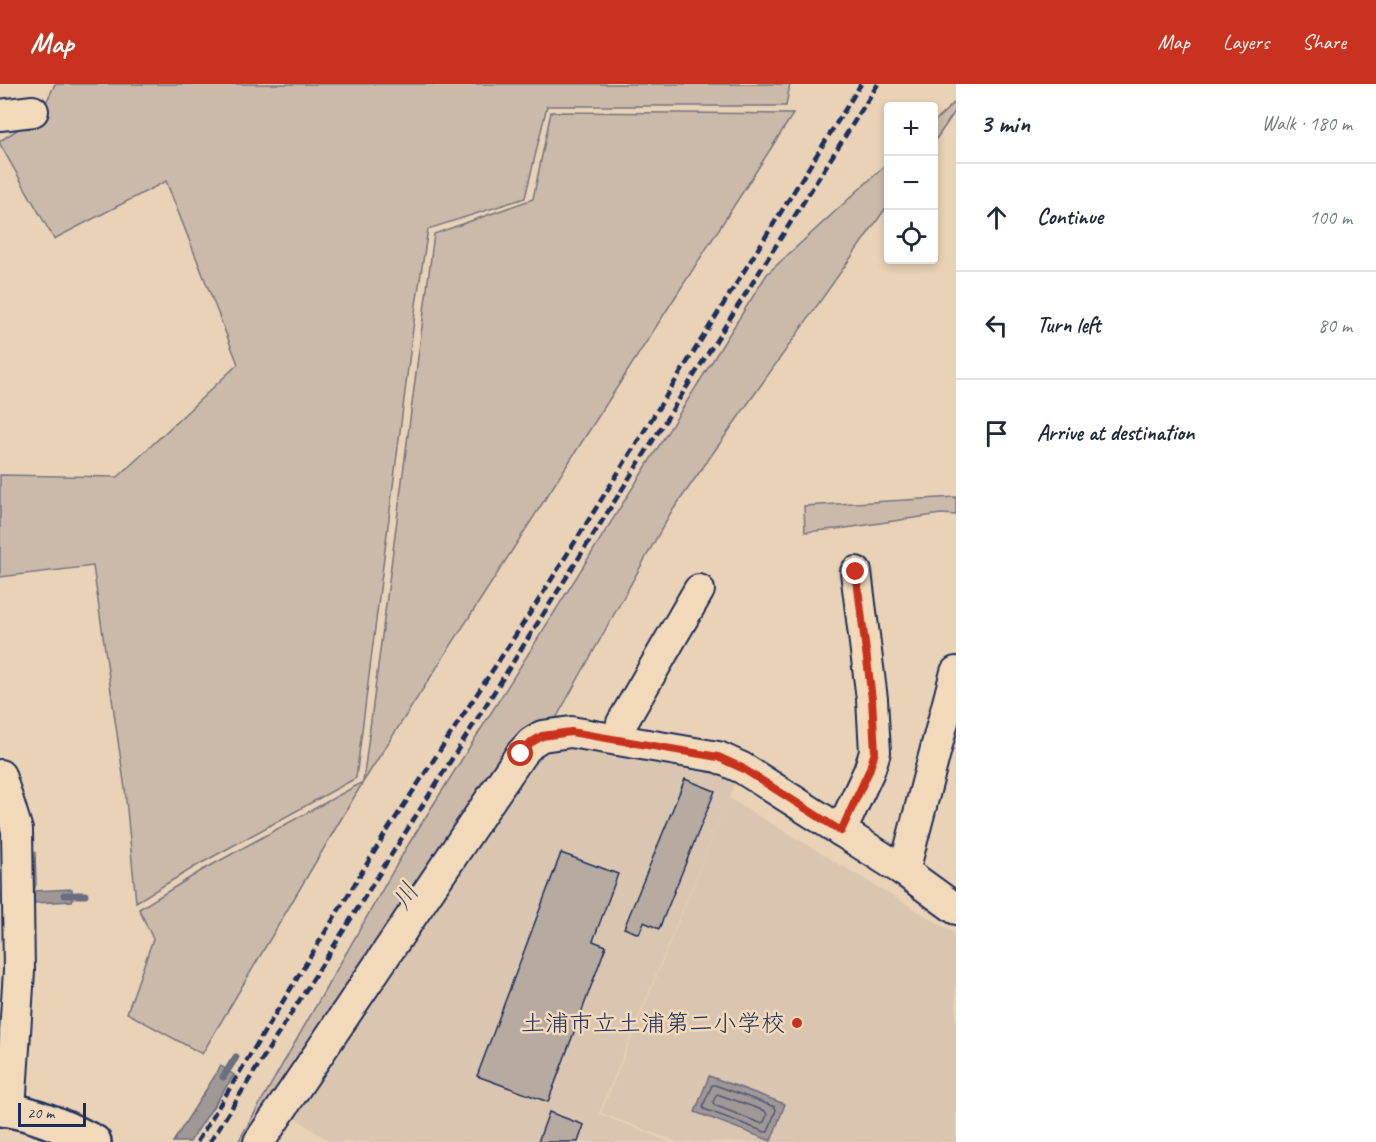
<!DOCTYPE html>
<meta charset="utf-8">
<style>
:root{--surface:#fff;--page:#f6f6f7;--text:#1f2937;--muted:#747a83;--line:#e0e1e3;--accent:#c8321e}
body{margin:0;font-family:Caveat,"Klee One",sans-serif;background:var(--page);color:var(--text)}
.controls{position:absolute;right:18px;top:18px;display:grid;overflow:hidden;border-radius:6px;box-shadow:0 3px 9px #0003}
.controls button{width:54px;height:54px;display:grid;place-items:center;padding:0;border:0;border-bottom:2px solid var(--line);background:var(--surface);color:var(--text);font:30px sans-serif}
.scale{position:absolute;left:18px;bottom:15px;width:68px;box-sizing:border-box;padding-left:6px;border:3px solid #1b2f5e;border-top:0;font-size:16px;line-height:21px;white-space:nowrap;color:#1b2f5e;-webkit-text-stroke:4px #f2d9ba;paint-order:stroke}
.stop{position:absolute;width:18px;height:18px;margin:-14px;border:4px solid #c8321e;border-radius:50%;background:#fff}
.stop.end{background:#c8321e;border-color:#fff;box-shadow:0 2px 6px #0008}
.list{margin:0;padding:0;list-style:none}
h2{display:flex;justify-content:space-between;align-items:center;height:78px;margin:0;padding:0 24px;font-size:26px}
h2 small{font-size:20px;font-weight:400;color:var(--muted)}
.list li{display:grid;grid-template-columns:39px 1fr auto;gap:18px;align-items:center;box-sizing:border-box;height:108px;padding:0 24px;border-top:2px solid var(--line)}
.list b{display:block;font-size:22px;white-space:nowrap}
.list em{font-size:20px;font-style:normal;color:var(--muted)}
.icon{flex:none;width:33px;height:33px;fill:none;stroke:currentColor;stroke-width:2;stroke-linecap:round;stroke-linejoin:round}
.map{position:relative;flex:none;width:956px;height:1058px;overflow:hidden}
header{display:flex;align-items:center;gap:36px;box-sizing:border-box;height:84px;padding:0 30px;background:var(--accent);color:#fff}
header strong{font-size:28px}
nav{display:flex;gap:33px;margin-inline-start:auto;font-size:21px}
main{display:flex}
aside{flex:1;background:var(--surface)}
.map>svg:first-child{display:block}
.built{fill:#dac6b0}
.green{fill:#cbbaa9;stroke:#737484;stroke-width:1.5}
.water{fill:#a09896;stroke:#6b6e80;stroke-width:1.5}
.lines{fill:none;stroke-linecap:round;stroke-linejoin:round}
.shore{stroke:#505974;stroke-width:1.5}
.stream{stroke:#6b6e80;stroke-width:7}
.building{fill:#b6aaa1;stroke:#1b2f5e;stroke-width:1.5}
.minor-casing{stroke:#1b2f5e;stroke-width:34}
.major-casing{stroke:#1b2f5e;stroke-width:38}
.minor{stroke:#f2d9ba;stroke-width:30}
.major{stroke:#f2d9ba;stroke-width:33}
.rail{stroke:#1b2f5e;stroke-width:4.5;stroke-dasharray:9 4.5;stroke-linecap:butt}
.route{stroke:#c8321e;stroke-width:8}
.poi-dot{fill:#c8321e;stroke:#f2d9ba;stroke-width:2}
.labels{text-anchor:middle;stroke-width:5;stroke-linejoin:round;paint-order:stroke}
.poi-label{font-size:24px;fill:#1b2f5e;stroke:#f2d9ba;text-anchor:end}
.water-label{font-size:26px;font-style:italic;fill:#3c496c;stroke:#f2d9ba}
</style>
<header>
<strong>Map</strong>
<nav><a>Map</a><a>Layers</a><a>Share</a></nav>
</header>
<main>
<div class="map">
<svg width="956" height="1058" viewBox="0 0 956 1058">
<rect width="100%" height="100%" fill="#e9d2b6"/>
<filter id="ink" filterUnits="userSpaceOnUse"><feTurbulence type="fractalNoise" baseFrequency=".0167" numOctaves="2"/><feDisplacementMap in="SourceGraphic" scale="12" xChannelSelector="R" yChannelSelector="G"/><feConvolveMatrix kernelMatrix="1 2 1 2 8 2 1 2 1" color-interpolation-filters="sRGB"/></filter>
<g filter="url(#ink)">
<polygon class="built" points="568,660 698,679 736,696 729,714 956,850 956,1058 677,1058 601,1029 728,715 599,1030 671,1058 330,1058 290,1030 537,665"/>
<g class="green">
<polygon points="55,0 790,0 786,22 547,22 525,114 428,145 416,221 356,694 198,781 136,818 125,705 93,482 0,493 0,391 118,393 238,280 166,97 54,155 0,60 0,57 40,31"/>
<polygon points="956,17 956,26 934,58 934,38"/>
<polygon points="551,28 793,30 363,698 202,970 127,929 153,855 139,825 201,787 363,698 434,150 533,115"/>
<polygon points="888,79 888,121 670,430 554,638 512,663 243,1058 238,1058 408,761 767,190"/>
<polygon points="956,413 956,431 941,430 846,444 805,448 804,422"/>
</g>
<g class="water">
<polygon points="35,768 36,800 34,807 72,805 72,817 35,819 21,801 21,769"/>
<polygon points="221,982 234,991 190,1058 173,1058"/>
<polygon points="709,992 785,1020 771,1057 695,1028"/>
</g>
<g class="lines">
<g class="shore">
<polygon points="712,1001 715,1001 775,1023 776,1026 768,1048 765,1048 704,1025 703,1022"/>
<polygon points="717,1010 765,1027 767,1031 764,1038 760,1039 714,1021 713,1018"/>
</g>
<g class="stream">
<polyline points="64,811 85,811"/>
<polyline points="223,993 236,973"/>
</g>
</g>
<g class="building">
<polygon points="685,695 715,707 659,845 644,838 639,850 624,844"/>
<polygon points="561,769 618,790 593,857 606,862 548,1018 477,992"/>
<polygon points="549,1028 584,1041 578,1058 538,1058"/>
</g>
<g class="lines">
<g class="minor-casing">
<g id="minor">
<polyline points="0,31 33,27"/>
<polyline points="618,656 622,639 699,506"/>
<polyline points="0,691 17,746 19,887 10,1025"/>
<polyline points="841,747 869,687 875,668 872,615 856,488"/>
<polyline points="904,787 956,588"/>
<polyline points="259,1058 521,670 532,658 542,652 571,648 718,673 742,684 904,787 956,825"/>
</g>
</g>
<g class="major-casing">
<path id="major" d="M0 1025C30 1027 67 1044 94 1058"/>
</g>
<use href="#minor" class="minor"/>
<use href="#major" class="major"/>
<g class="rail">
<polyline points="197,1058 387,747 538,517 861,0"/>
<polyline points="210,1058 878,0"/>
</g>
</g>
</g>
<g class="lines" filter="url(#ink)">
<polyline class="route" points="521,670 532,658 542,652 571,648 718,673 742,684 841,747 869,687 875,668 872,615 856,488"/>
</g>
<circle class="poi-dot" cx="797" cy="939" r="6"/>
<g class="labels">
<g class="poi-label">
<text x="785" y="947">土浦市立土浦第二小学校</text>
</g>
<g class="water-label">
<text transform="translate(405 812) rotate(-57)" y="9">川</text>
</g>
</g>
</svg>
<div class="controls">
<button>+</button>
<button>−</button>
<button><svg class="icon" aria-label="locate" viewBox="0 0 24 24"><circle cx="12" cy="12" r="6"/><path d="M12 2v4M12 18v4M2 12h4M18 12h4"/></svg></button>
</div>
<div class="scale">20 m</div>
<div class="stop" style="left:521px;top:670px"></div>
<div class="stop end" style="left:856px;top:488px"></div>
</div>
<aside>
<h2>3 min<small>Walk · 180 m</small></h2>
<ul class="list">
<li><svg class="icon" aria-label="ahead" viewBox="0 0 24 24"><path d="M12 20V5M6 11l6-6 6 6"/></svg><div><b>Continue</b></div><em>100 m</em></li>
<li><svg class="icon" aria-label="left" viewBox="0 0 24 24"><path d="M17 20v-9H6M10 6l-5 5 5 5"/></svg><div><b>Turn left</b></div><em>80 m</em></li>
<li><svg class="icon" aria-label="arrive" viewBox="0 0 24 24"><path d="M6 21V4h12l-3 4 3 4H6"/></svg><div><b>Arrive at destination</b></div></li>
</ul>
</aside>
</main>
